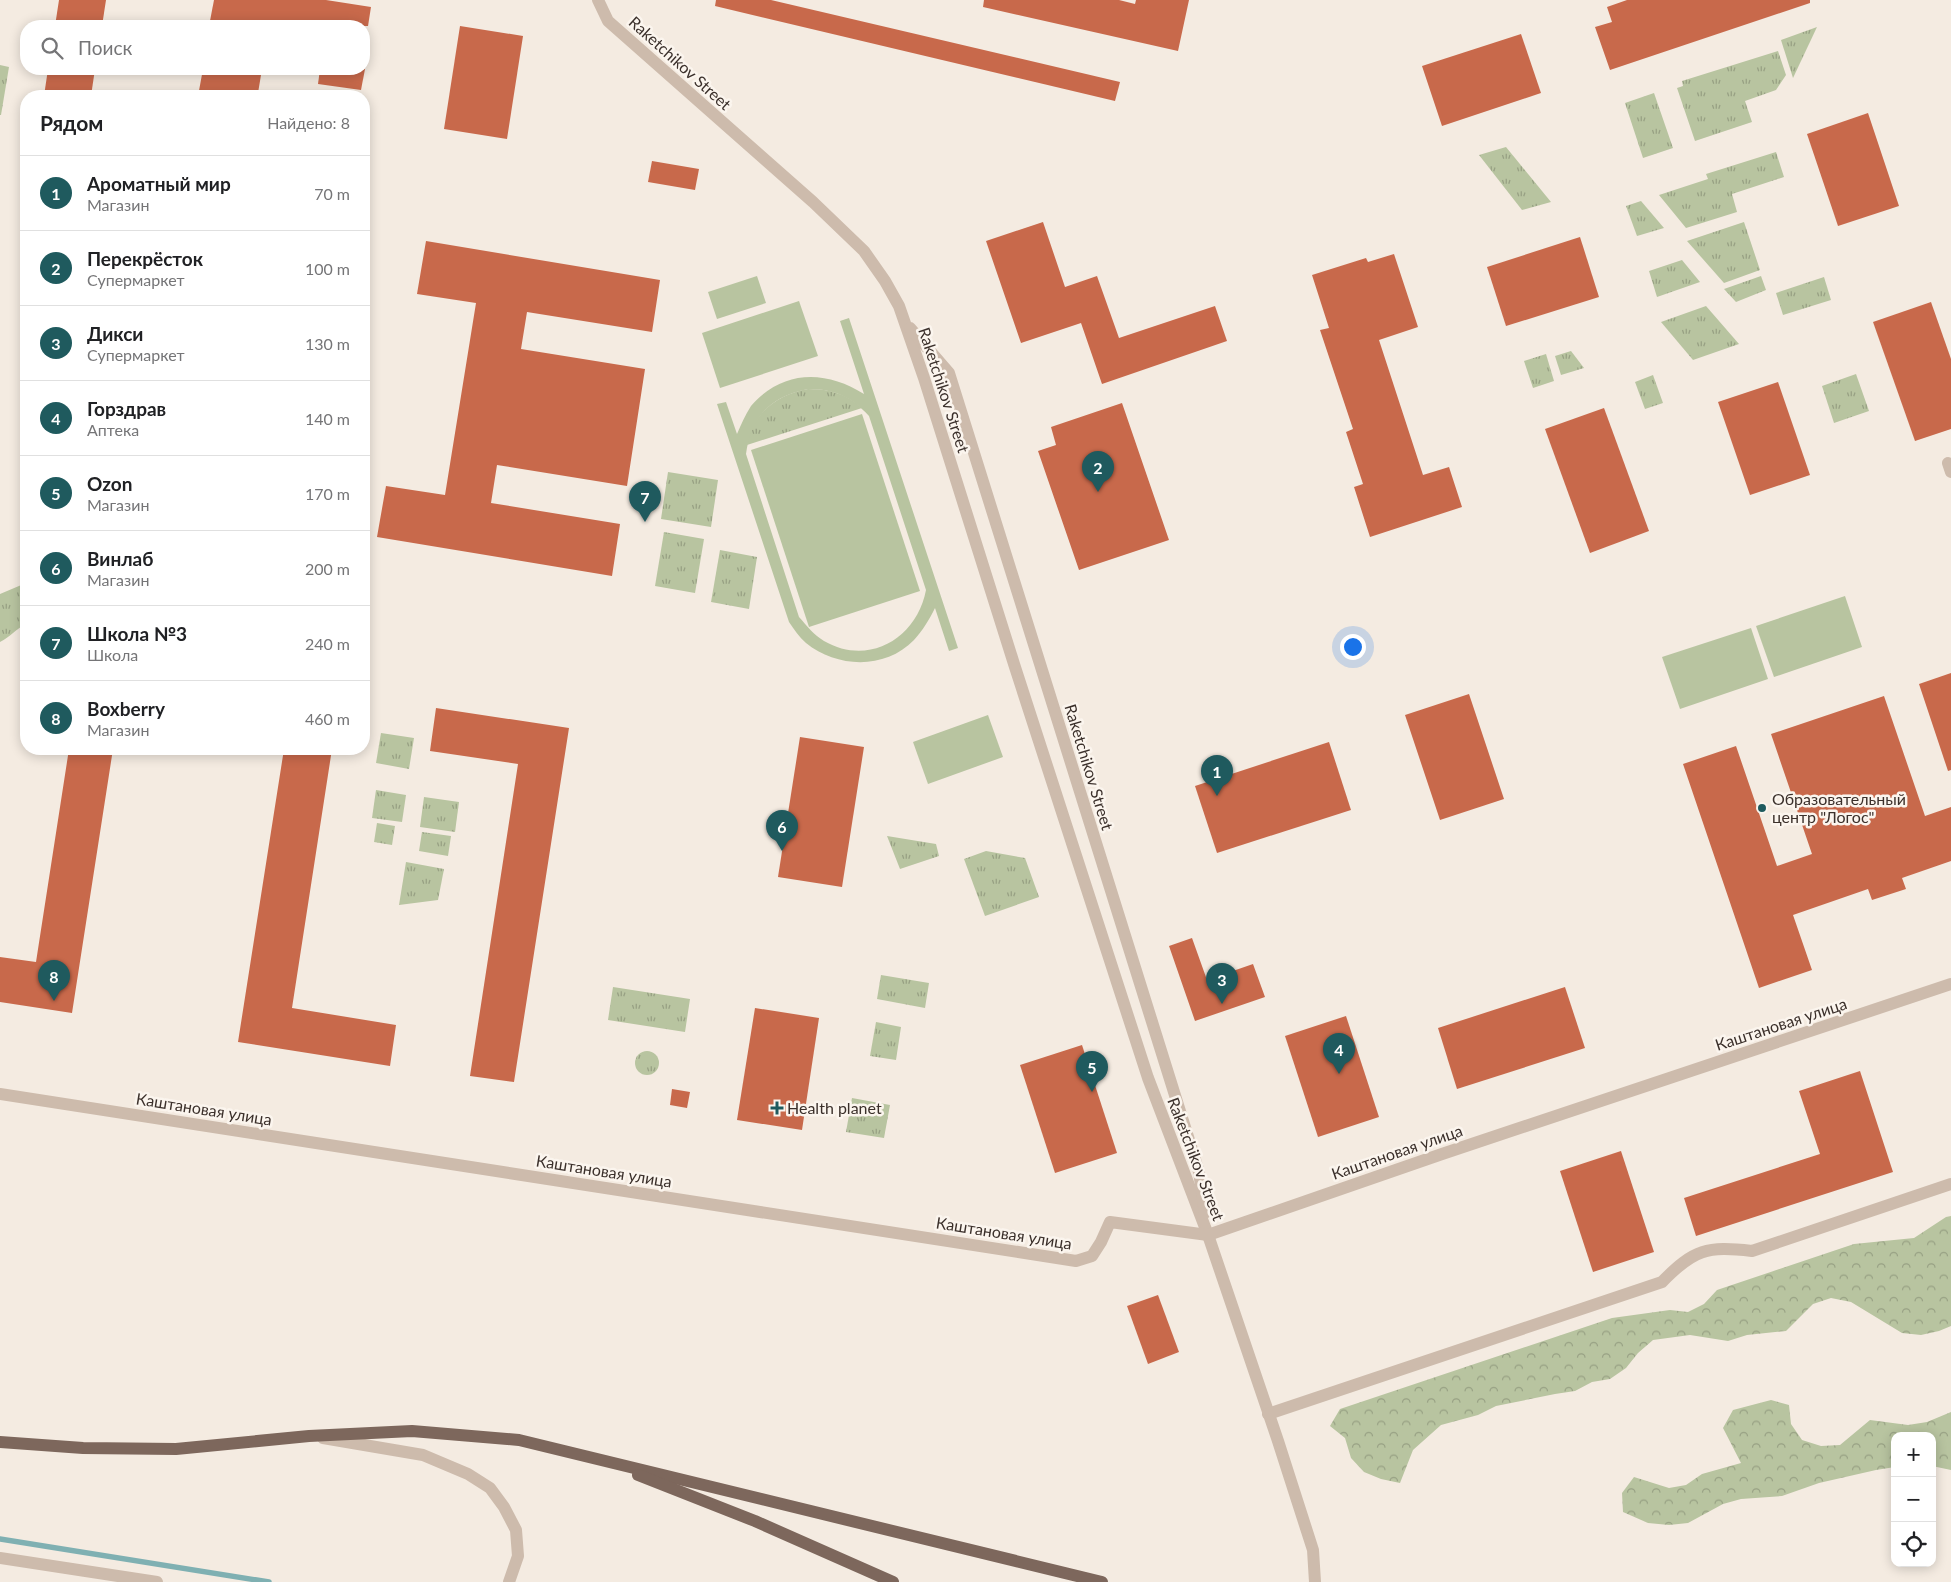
<!DOCTYPE html>
<html lang="ru">
<meta charset="utf-8">
<style>
:root{--surface:#fff;--page:#f2f2f2;--text:#202124;--muted:#757577;--line:#e0e0e0;--accent:#1f5a5e}
body{margin:0;font-family:Lato,sans-serif;background:var(--page);color:var(--text)}
.controls{position:absolute;right:15px;bottom:15px;display:grid;overflow:hidden;border-radius:10px;box-shadow:0 2px 12px #0003}
.controls button{width:45px;height:45px;display:grid;place-items:center;padding:0;border:0;border-bottom:1px solid var(--line);background:var(--surface);color:var(--text);font:25px sans-serif}
.you{position:absolute;left:1352px;top:646px;width:18px;height:18px;margin:-12px;border:4px solid #fff;border-radius:50%;background:#1a73e8;box-shadow:0 0 0 8px #1a73e833}
.badge{display:grid;place-items:center;width:32px;height:32px;border-radius:50%;background:var(--accent);color:#fff;font-size:16px;font-weight:700}
.pin{position:absolute;translate:-50% -41px;filter:drop-shadow(0 1px 2px #0008)}
.pin::after{content:'';position:absolute;top:26px;width:18px;height:15px;background:inherit;clip-path:polygon(0 0,100% 0,50% 100%)}
.list{margin:0;padding:0;list-style:none}
h2{display:flex;justify-content:space-between;align-items:center;height:65px;margin:0;padding:0 20px;font-size:21px}
h2 small{font-size:16px;font-weight:400;color:var(--muted)}
.list li{display:grid;grid-template-columns:32px 1fr auto;gap:15px;align-items:center;box-sizing:border-box;height:75px;padding:0 20px;border-top:1px solid var(--line)}
.list b{display:block;font-size:19px;white-space:nowrap}
.list p{margin:0;font-size:16px;white-space:nowrap;color:var(--muted)}
.list em{font-size:16px;font-style:normal;color:var(--muted)}
.icon{flex:none;width:28px;height:28px;fill:none;stroke:currentColor;stroke-width:2;stroke-linecap:round;stroke-linejoin:round}
.map{position:relative;flex:none;width:1951px;height:1582px;overflow:hidden}
.search{position:absolute;background:var(--surface);box-shadow:0 2px 12px #0003;left:20px;top:20px;width:350px;height:55px;display:flex;align-items:center;gap:12px;box-sizing:border-box;padding:0 18px;border-radius:20px;color:var(--muted);font-size:19px}
.panel{position:absolute;background:var(--surface);box-shadow:0 2px 12px #0003;left:20px;top:90px;width:350px;height:665px;border-radius:20px}
.map>svg:first-child{display:block}
.grass{fill:url(#grass-tufts)}
.forest{fill:url(#forest-crowns)}
.pitch{fill:#b8c4a0;fill-rule:evenodd}
.lines{fill:none;stroke-linecap:round;stroke-linejoin:round}
.stream{stroke:#7fb0b2;stroke-width:5.5}
.building{fill:#c8694b}
.minor{stroke:#cdbbac;stroke-width:12}
.major{stroke:#7d675c;stroke-width:12}
.poi-dot{fill:#1f5a5e;stroke:#fbf5ee;stroke-width:2}
.labels{text-anchor:middle;stroke-width:5;stroke-linejoin:round;paint-order:stroke}
.street-label{font-size:16px;fill:#3b302b;stroke:#fbf5ee}
.poi-label{font-size:16px;fill:#3b302b;stroke:#fbf5ee;text-anchor:start}
</style>
<div class="map">
<svg width="1951" height="1582" viewBox="0 0 1951 1582">
<defs>
<pattern id="grass-tufts" width="24" height="20" patternUnits="userSpaceOnUse" patternTransform="scale(1.25)"><rect width="24" height="20" fill="#b8c4a0"/><path d="M3 7l-1-3M5 7V3M7 7l1-3M15 17l-1-3M17 17v-4M19 17l1-3" fill="none" stroke="#97a083"/></pattern>
<pattern id="forest-crowns" width="20" height="18" patternUnits="userSpaceOnUse" patternTransform="scale(1.25)"><rect width="20" height="18" fill="#b8c4a0"/><path d="M2 6a3 3 0 1 1 6 0M12 15a3 3 0 1 1 6 0" fill="none" stroke="#97a083"/></pattern>
</defs>
<rect width="100%" height="100%" fill="#f4ebe1"/>
<g class="grass">
<polygon points="1817,27 1793,78 1781,40"/>
<polygon points="1778,51 1786,75 1776,90 1745,101 1752,122 1695,141 1677,88 1683,86 1682,81"/>
<polygon points="0,65 9,67 1,115 0,115"/>
<polygon points="1654,93 1673,148 1643,158 1625,103"/>
<polygon points="1506,147 1551,202 1522,210 1479,155"/>
<polygon points="1776,152 1784,177 1732,194 1737,212 1686,228 1659,195 1708,179 1706,174"/>
<polygon points="1641,201 1664,228 1637,236 1626,206"/>
<polygon points="1744,222 1760,270 1724,283 1687,241"/>
<polygon points="1682,260 1700,282 1657,297 1649,271"/>
<polygon points="1761,276 1766,290 1736,302 1724,289"/>
<polygon points="1824,277 1831,300 1783,315 1776,293"/>
<polygon points="1706,306 1739,344 1693,360 1661,322"/>
<polygon points="1571,351 1584,368 1561,375 1555,356"/>
<polygon points="1546,354 1554,381 1533,388 1524,361"/>
<polygon points="1856,374 1869,411 1834,423 1822,386"/>
<polygon points="1653,375 1663,403 1645,409 1635,382"/>
<path d="M808 389C828 389 846 393 862 408L747 445C752 413 778 394 808 389Z"/>
<polygon points="668,472 718,480 711,527 661,519"/>
<polygon points="664,532 704,539 695,593 655,586"/>
<polygon points="720,550 757,557 749,609 711,602"/>
<path d="M26 583V624C16 629 10 637 0 642V594Z"/>
<polygon points="381,733 414,738 409,769 376,763"/>
<polygon points="376,790 406,795 402,822 372,818"/>
<polygon points="424,797 459,802 455,832 420,827"/>
<polygon points="377,823 395,826 392,845 374,842"/>
<polygon points="422,832 451,836 448,856 419,851"/>
<polygon points="887,836 936,844 939,856 900,869"/>
<polygon points="986,851 1025,858 1039,897 985,916 964,859"/>
<polygon points="406,862 444,869 438,900 399,905"/>
<polygon points="881,975 929,983 925,1008 877,999"/>
<polygon points="613,987 690,999 685,1032 608,1020"/>
<polygon points="876,1022 901,1027 896,1060 870,1056"/>
<circle cx="647" cy="1063" r="12"/>
<polygon points="852,1098 890,1105 884,1138 846,1132"/>
</g>
<g class="forest">
<polygon points="1951,1216 1951,1326 1939,1331 1921,1335 1902,1333 1851,1302 1831,1298 1813,1304 1786,1331 1747,1335 1728,1341 1690,1335 1653,1340 1638,1353 1626,1368 1610,1379 1592,1382 1575,1391 1555,1394 1496,1406 1478,1415 1441,1425 1413,1450 1400,1483 1381,1479 1364,1472 1351,1458 1345,1438 1330,1426 1340,1409 1612,1318 1670,1310 1688,1312 1704,1304 1717,1290 1854,1244 1914,1238 1946,1217"/>
<polygon points="1771,1400 1789,1405 1791,1424 1802,1440 1821,1446 1840,1445 1870,1420 1908,1425 1927,1422 1951,1412 1951,1470 1932,1466 1932,1436 1895,1436 1895,1467 1876,1470 1819,1483 1782,1496 1741,1499 1723,1504 1688,1523 1669,1525 1648,1523 1623,1512 1622,1493 1634,1477 1669,1488 1686,1485 1702,1474 1741,1463 1723,1428 1733,1410"/>
</g>
<g class="pitch">
<polygon points="757,276 766,303 717,319 708,292"/>
<polygon points="799,301 818,356 720,388 702,333"/>
<path d="M849 318 958 648 949 651 935 608C929 620 923 630 914 640 885 670 837 668 806 643 799 637 794 629 789 622L717 404 726 402 737 434C741 425 745 415 751 406 783 369 826 370 864 394L840 321ZM808 389C834 389 852 397 869 416L926 590C917 638 869 667 824 641 814 635 807 626 799 617L746 454C751 417 771 396 808 389Z"/>
<polygon points="862,414 920,591 809,627 751,450"/>
<polygon points="1845,596 1862,647 1774,677 1756,626"/>
<polygon points="1751,628 1768,679 1680,709 1662,657"/>
<polygon points="988,715 1003,757 928,784 913,742"/>
</g>
<g class="lines">
<polyline class="stream" points="0,1539 269,1582"/>
</g>
<g class="building">
<polygon points="59,0 106,0 102,26 55,26"/>
<polygon points="214,0 326,0 371,7 368,26 209,26"/>
<polygon points="716,0 771,0 1120,82 1115,101 715,6"/>
<polygon points="984,0 1119,0 1135,4 1136,0 1189,0 1178,51 983,7"/>
<polygon points="1627,0 1810,0 1810,3 1610,70 1595,27 1612,22 1607,7"/>
<polygon points="460,26 523,36 507,139 444,129"/>
<polygon points="1521,34 1541,93 1442,126 1422,66"/>
<polygon points="48,69 95,69 91,96 44,96"/>
<polygon points="203,69 262,69 258,93 250,92 250,96 198,96"/>
<polygon points="320,69 365,69 361,90 318,84"/>
<polygon points="1868,113 1899,206 1838,226 1807,134"/>
<polygon points="652,161 699,169 695,190 648,182"/>
<polygon points="1043,222 1065,287 1097,276 1119,338 1215,306 1227,341 1102,384 1081,323 1021,343 986,241"/>
<polygon points="1580,237 1599,297 1506,326 1487,267"/>
<polygon points="426,241 660,280 652,332 527,312 521,349 645,369 627,486 497,465 491,503 620,524 612,576 377,537 386,486 445,495 476,303 417,294"/>
<polygon points="1394,254 1418,327 1379,340 1423,475 1449,467 1462,507 1370,537 1354,487 1363,484 1346,432 1353,429 1320,330 1329,328 1312,275 1366,258 1368,262"/>
<polygon points="1931,302 1951,359 1951,429 1915,441 1873,322"/>
<polygon points="1778,382 1810,475 1750,495 1718,402"/>
<polygon points="1122,403 1169,540 1079,570 1038,451 1056,445 1051,427"/>
<polygon points="1604,408 1649,531 1590,553 1545,429"/>
<polygon points="1951,673 1951,770 1948,771 1919,684"/>
<polygon points="1469,694 1504,799 1440,820 1405,715"/>
<polygon points="1884,696 1925,816 1951,807 1951,861 1902,878 1906,889 1872,900 1868,889 1793,915 1812,970 1759,988 1683,764 1736,746 1777,866 1812,854 1771,734"/>
<polygon points="436,708 569,728 514,1082 470,1076 518,764 430,751"/>
<polygon points="800,737 864,747 842,887 778,877"/>
<polygon points="1329,742 1351,810 1217,853 1195,786"/>
<polygon points="69,749 113,749 72,1013 0,1002 0,957 36,962"/>
<polygon points="284,749 332,749 292,1008 396,1025 390,1066 238,1042"/>
<polygon points="1192,938 1207,980 1253,964 1265,997 1195,1021 1169,946"/>
<polygon points="1565,987 1585,1048 1457,1089 1438,1028"/>
<polygon points="755,1008 819,1018 802,1130 737,1120"/>
<polygon points="1346,1016 1379,1117 1318,1137 1285,1036"/>
<polygon points="1082,1045 1117,1153 1055,1173 1020,1065"/>
<polygon points="1860,1071 1893,1172 1696,1236 1684,1198 1820,1154 1799,1091"/>
<polygon points="672,1089 690,1092 687,1108 670,1105"/>
<polygon points="1621,1151 1654,1252 1593,1272 1560,1171"/>
<polygon points="1158,1295 1179,1352 1148,1364 1127,1306"/>
</g>
<g class="lines">
<g class="minor">
<polyline points="598,0 608,21 813,202 864,251 885,281 899,306 924,378 1014,664 1148,1078 1208,1235 1278,1441 1313,1550 1315,1582"/>
<polyline points="910,328 949,373 1199,1172 1205,1213"/>
<polyline points="1948,463 1951,472"/>
<polyline points="0,1094 1076,1261 1092,1256 1101,1242 1110,1222 1208,1235 1442,1154 1951,984"/>
<path d="M1268 1414 1662 1282C1694 1249 1707 1246 1752 1251L1951 1184"/>
<polyline points="323,1438 423,1455 468,1474 490,1488 504,1507 516,1530 518,1556 509,1582"/>
<polyline points="0,1558 157,1582"/>
</g>
<g class="major">
<polyline points="0,1442 83,1448 176,1449 309,1436 412,1431 519,1440 1102,1582"/>
<polyline points="638,1475 755,1521 893,1582"/>
</g>
</g>
<g class="poi-dot">
<circle cx="1762" cy="808" r="5"/>
<path d="M774.5 1100.5h5v5h5v5h-5v5h-5v-5h-5v-5h5z"/>
</g>
<g class="labels">
<g class="street-label">
<text transform="translate(680 63) rotate(42)" y="6">Raketchikov Street</text>
<text transform="translate(944 390) rotate(72)" y="6">Raketchikov Street</text>
<text transform="translate(1089 767) rotate(73)" y="6">Raketchikov Street</text>
<text transform="translate(1781 1024) rotate(-18)" y="6">Каштановая улица</text>
<text transform="translate(204 1109) rotate(9)" y="6">Каштановая улица</text>
<text transform="translate(1397 1152) rotate(-19)" y="6">Каштановая улица</text>
<text transform="translate(1196 1159) rotate(69)" y="6">Raketchikov Street</text>
<text transform="translate(604 1171) rotate(9)" y="6">Каштановая улица</text>
<text transform="translate(1004 1233) rotate(9)" y="6">Каштановая улица</text>
</g>
<g class="poi-label">
<text x="1772" y="805">Образовательный<tspan x="1772" dy="18">центр "Логос"</tspan></text>
<text x="787" y="1114">Health planet</text>
</g>
</g>
</svg>
<div class="controls">
<button>+</button>
<button>−</button>
<button><svg class="icon" aria-label="locate" viewBox="0 0 24 24"><circle cx="12" cy="12" r="6"/><path d="M12 2v4M12 18v4M2 12h4M18 12h4"/></svg></button>
</div>
<div class="you"></div>
<div class="pin badge" style="left:1217px;top:796px">1</div>
<div class="pin badge" style="left:1098px;top:492px">2</div>
<div class="pin badge" style="left:1222px;top:1004px">3</div>
<div class="pin badge" style="left:1339px;top:1074px">4</div>
<div class="pin badge" style="left:1092px;top:1092px">5</div>
<div class="pin badge" style="left:782px;top:851px">6</div>
<div class="pin badge" style="left:645px;top:522px">7</div>
<div class="pin badge" style="left:54px;top:1001px">8</div>
<div class="search"><svg class="icon" aria-label="search" viewBox="0 0 24 24"><circle cx="10" cy="10" r="6"/><path d="M15 15l6 6"/></svg>Поиск</div>
<section class="panel">
<h2>Рядом<small>Найдено: 8</small></h2>
<ul class="list">
<li><span class="badge">1</span><div><b>Ароматный мир</b><p>Магазин</p></div><em>70 m</em></li>
<li><span class="badge">2</span><div><b>Перекрёсток</b><p>Супермаркет</p></div><em>100 m</em></li>
<li><span class="badge">3</span><div><b>Дикси</b><p>Супермаркет</p></div><em>130 m</em></li>
<li><span class="badge">4</span><div><b>Горздрав</b><p>Аптека</p></div><em>140 m</em></li>
<li><span class="badge">5</span><div><b>Ozon</b><p>Магазин</p></div><em>170 m</em></li>
<li><span class="badge">6</span><div><b>Винлаб</b><p>Магазин</p></div><em>200 m</em></li>
<li><span class="badge">7</span><div><b>Школа №3</b><p>Школа</p></div><em>240 m</em></li>
<li><span class="badge">8</span><div><b>Boxberry</b><p>Магазин</p></div><em>460 m</em></li>
</ul>
</section>
</div>
